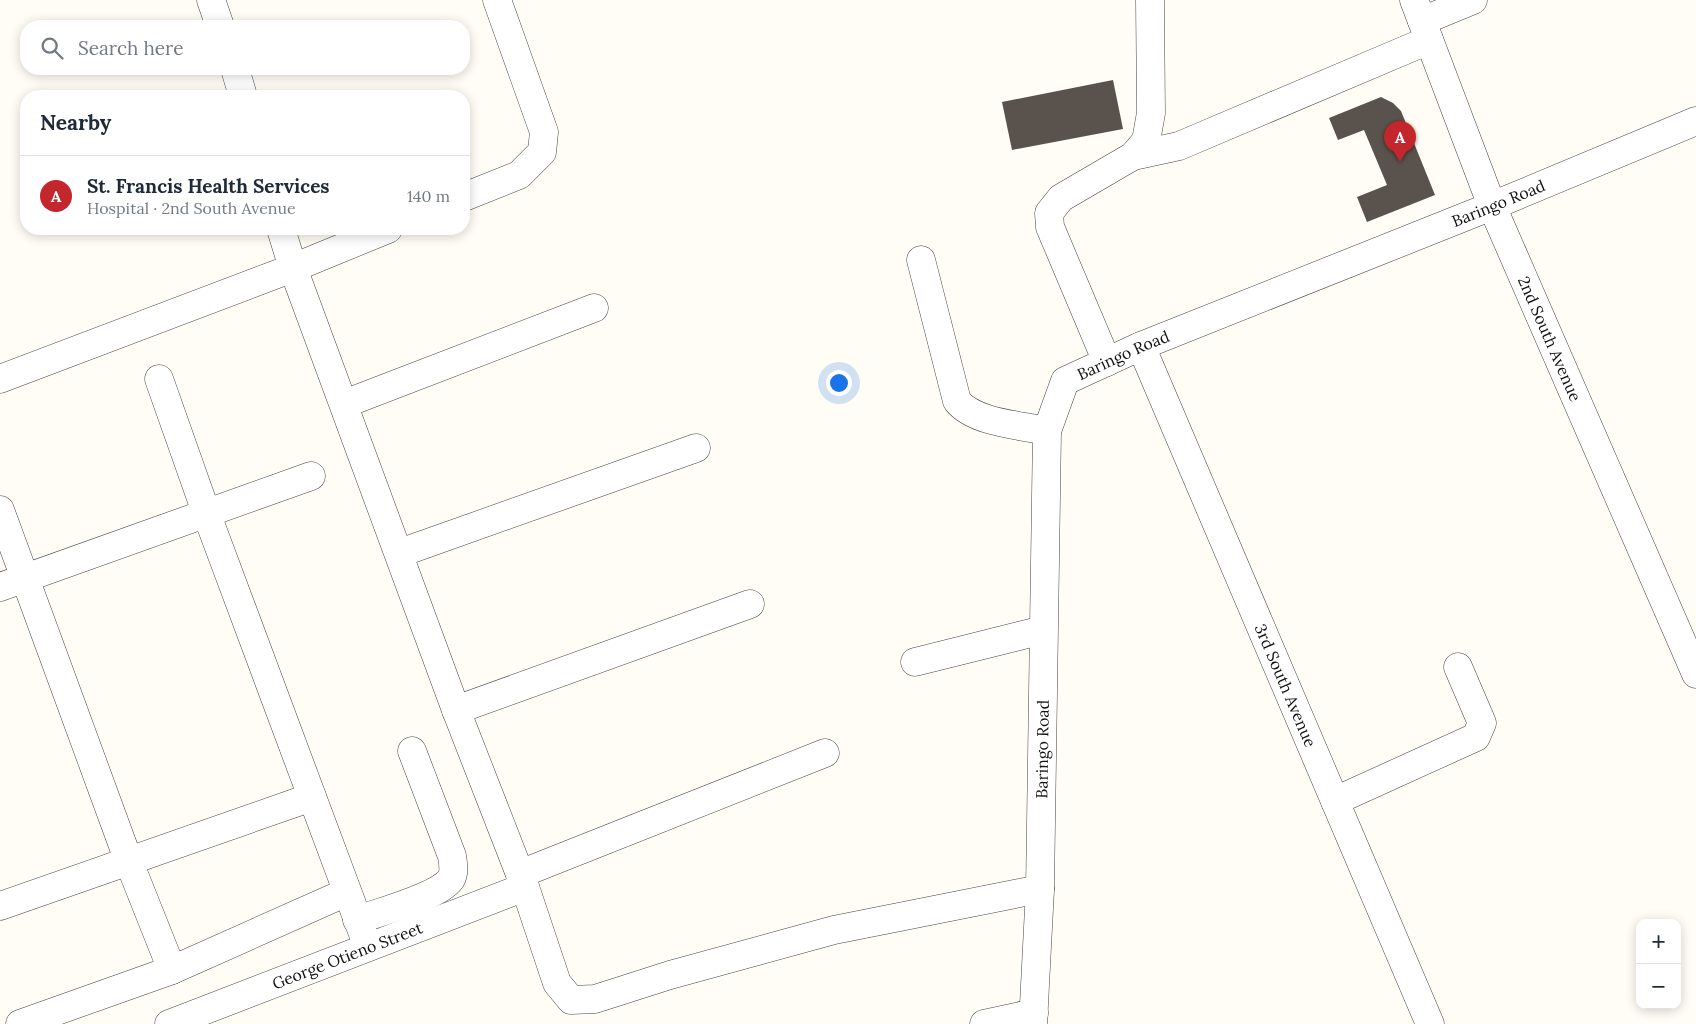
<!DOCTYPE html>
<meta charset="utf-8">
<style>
:root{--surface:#fff;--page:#f6f6f7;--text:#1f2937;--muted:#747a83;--line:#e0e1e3;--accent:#c4262e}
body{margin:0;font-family:Lora,serif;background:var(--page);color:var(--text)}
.controls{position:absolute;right:15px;bottom:15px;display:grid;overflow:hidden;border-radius:10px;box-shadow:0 2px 12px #0003}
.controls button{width:45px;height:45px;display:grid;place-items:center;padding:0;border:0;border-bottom:1px solid var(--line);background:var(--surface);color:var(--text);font:25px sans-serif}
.you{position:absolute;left:838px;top:382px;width:18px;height:18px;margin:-12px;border:4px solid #fff;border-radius:50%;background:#1a73e8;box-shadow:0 0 0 8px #1a73e833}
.badge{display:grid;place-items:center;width:32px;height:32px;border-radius:50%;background:var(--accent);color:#fff;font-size:16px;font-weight:700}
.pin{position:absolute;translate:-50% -41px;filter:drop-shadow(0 1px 2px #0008)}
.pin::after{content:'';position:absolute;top:26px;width:18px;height:15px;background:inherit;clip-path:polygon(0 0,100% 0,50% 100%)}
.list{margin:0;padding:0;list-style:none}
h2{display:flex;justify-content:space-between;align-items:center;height:65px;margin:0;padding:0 20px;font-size:21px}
h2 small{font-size:16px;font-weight:400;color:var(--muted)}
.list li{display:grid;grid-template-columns:32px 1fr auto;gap:15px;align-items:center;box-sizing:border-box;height:80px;padding:0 20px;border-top:1px solid var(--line)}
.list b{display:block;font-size:19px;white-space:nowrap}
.list p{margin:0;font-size:16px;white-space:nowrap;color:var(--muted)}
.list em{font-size:16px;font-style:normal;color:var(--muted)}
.icon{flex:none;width:28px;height:28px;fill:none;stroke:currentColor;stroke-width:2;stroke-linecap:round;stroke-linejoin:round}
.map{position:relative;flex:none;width:1696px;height:1024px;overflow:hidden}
.search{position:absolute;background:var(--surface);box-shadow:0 2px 12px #0003;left:20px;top:20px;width:450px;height:55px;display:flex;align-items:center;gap:12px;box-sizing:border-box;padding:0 18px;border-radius:20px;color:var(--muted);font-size:19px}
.panel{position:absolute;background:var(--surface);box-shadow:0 2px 12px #0003;left:20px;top:90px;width:450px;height:145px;border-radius:20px}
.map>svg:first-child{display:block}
.building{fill:#5a524d}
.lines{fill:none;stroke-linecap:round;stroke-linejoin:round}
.minor-casing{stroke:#444;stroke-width:29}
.minor{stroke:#fff;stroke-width:28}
.labels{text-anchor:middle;stroke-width:5;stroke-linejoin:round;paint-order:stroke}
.street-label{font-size:16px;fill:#111;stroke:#fff}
</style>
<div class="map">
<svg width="1696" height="1024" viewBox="0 0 1696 1024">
<rect width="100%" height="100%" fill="#fffdf5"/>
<g class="building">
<polygon points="1113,80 1123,129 1012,150 1002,102"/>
<polygon points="1381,97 1393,103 1401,111 1435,195 1367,222 1357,197 1387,185 1364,130 1338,140 1329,118"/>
</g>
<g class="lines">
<g class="minor-casing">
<g id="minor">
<polyline points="211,0 220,26"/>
<path id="s1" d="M1414 0 1492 206 1696 674"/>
<polyline points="1422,21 1473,0"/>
<polyline points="235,69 243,96"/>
<polyline points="1133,156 1179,146 1429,40"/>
<polyline points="464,197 519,175 542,152 544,132 497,0"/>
<polyline points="281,229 293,268 456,710 525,887 557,983 571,1000 595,999 670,975 834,930 1040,889"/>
<path d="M921 260 957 401C975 423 1020 425 1047 431"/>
<path id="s2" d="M1141 346 1430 1024"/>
<polyline points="1107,362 1050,227 1049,213 1061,198 1133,156 1146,141 1151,113 1150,0"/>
<polyline points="0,379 293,268 388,229"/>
<polyline points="159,379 207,515 368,947"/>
<polyline points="344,404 594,308"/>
<polyline points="0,510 129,862 172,970"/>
<polyline points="400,553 696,448"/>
<polyline points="0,587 311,476"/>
<polyline points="915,662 1043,630"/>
<polyline points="456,710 750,604"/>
<polyline points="1335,801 1476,737 1482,723 1458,667"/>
<polyline points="520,874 825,753"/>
<polyline points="0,906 312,797"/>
<path d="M357 920C380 912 438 897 451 879 455 872 453 863 452 856L412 751"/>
<polyline points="20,1024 172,970 347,892"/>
<path id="s3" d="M169 1024 525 887"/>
<polyline points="984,1024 1034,1013"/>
<path id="s4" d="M1033 1024 1040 889 1047 431 1065 381 1141 346 1492 206 1696 121"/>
</g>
</g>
<use href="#minor" class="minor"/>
</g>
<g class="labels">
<g class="street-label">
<text dy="6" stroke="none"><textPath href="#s4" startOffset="1115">Baringo Road</textPath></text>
<text dy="6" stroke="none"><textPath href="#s1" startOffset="365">2nd South Avenue</textPath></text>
<text dy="6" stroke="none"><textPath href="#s4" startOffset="710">Baringo Road</textPath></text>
<text dy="6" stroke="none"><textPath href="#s2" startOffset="369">3rd South Avenue</textPath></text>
<text dy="6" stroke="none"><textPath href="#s4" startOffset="275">Baringo Road</textPath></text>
<text dy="6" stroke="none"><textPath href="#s3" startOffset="191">George Otieno Street</textPath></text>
</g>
</g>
</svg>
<div class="controls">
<button>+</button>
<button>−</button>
</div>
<div class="you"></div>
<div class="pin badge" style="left:1400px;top:162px">A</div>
<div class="search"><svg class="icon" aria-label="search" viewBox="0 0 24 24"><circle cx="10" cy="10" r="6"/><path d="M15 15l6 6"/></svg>Search here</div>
<section class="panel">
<h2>Nearby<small></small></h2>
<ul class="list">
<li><span class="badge">A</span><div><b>St. Francis Health Services</b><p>Hospital · 2nd South Avenue</p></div><em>140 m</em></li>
</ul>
</section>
</div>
